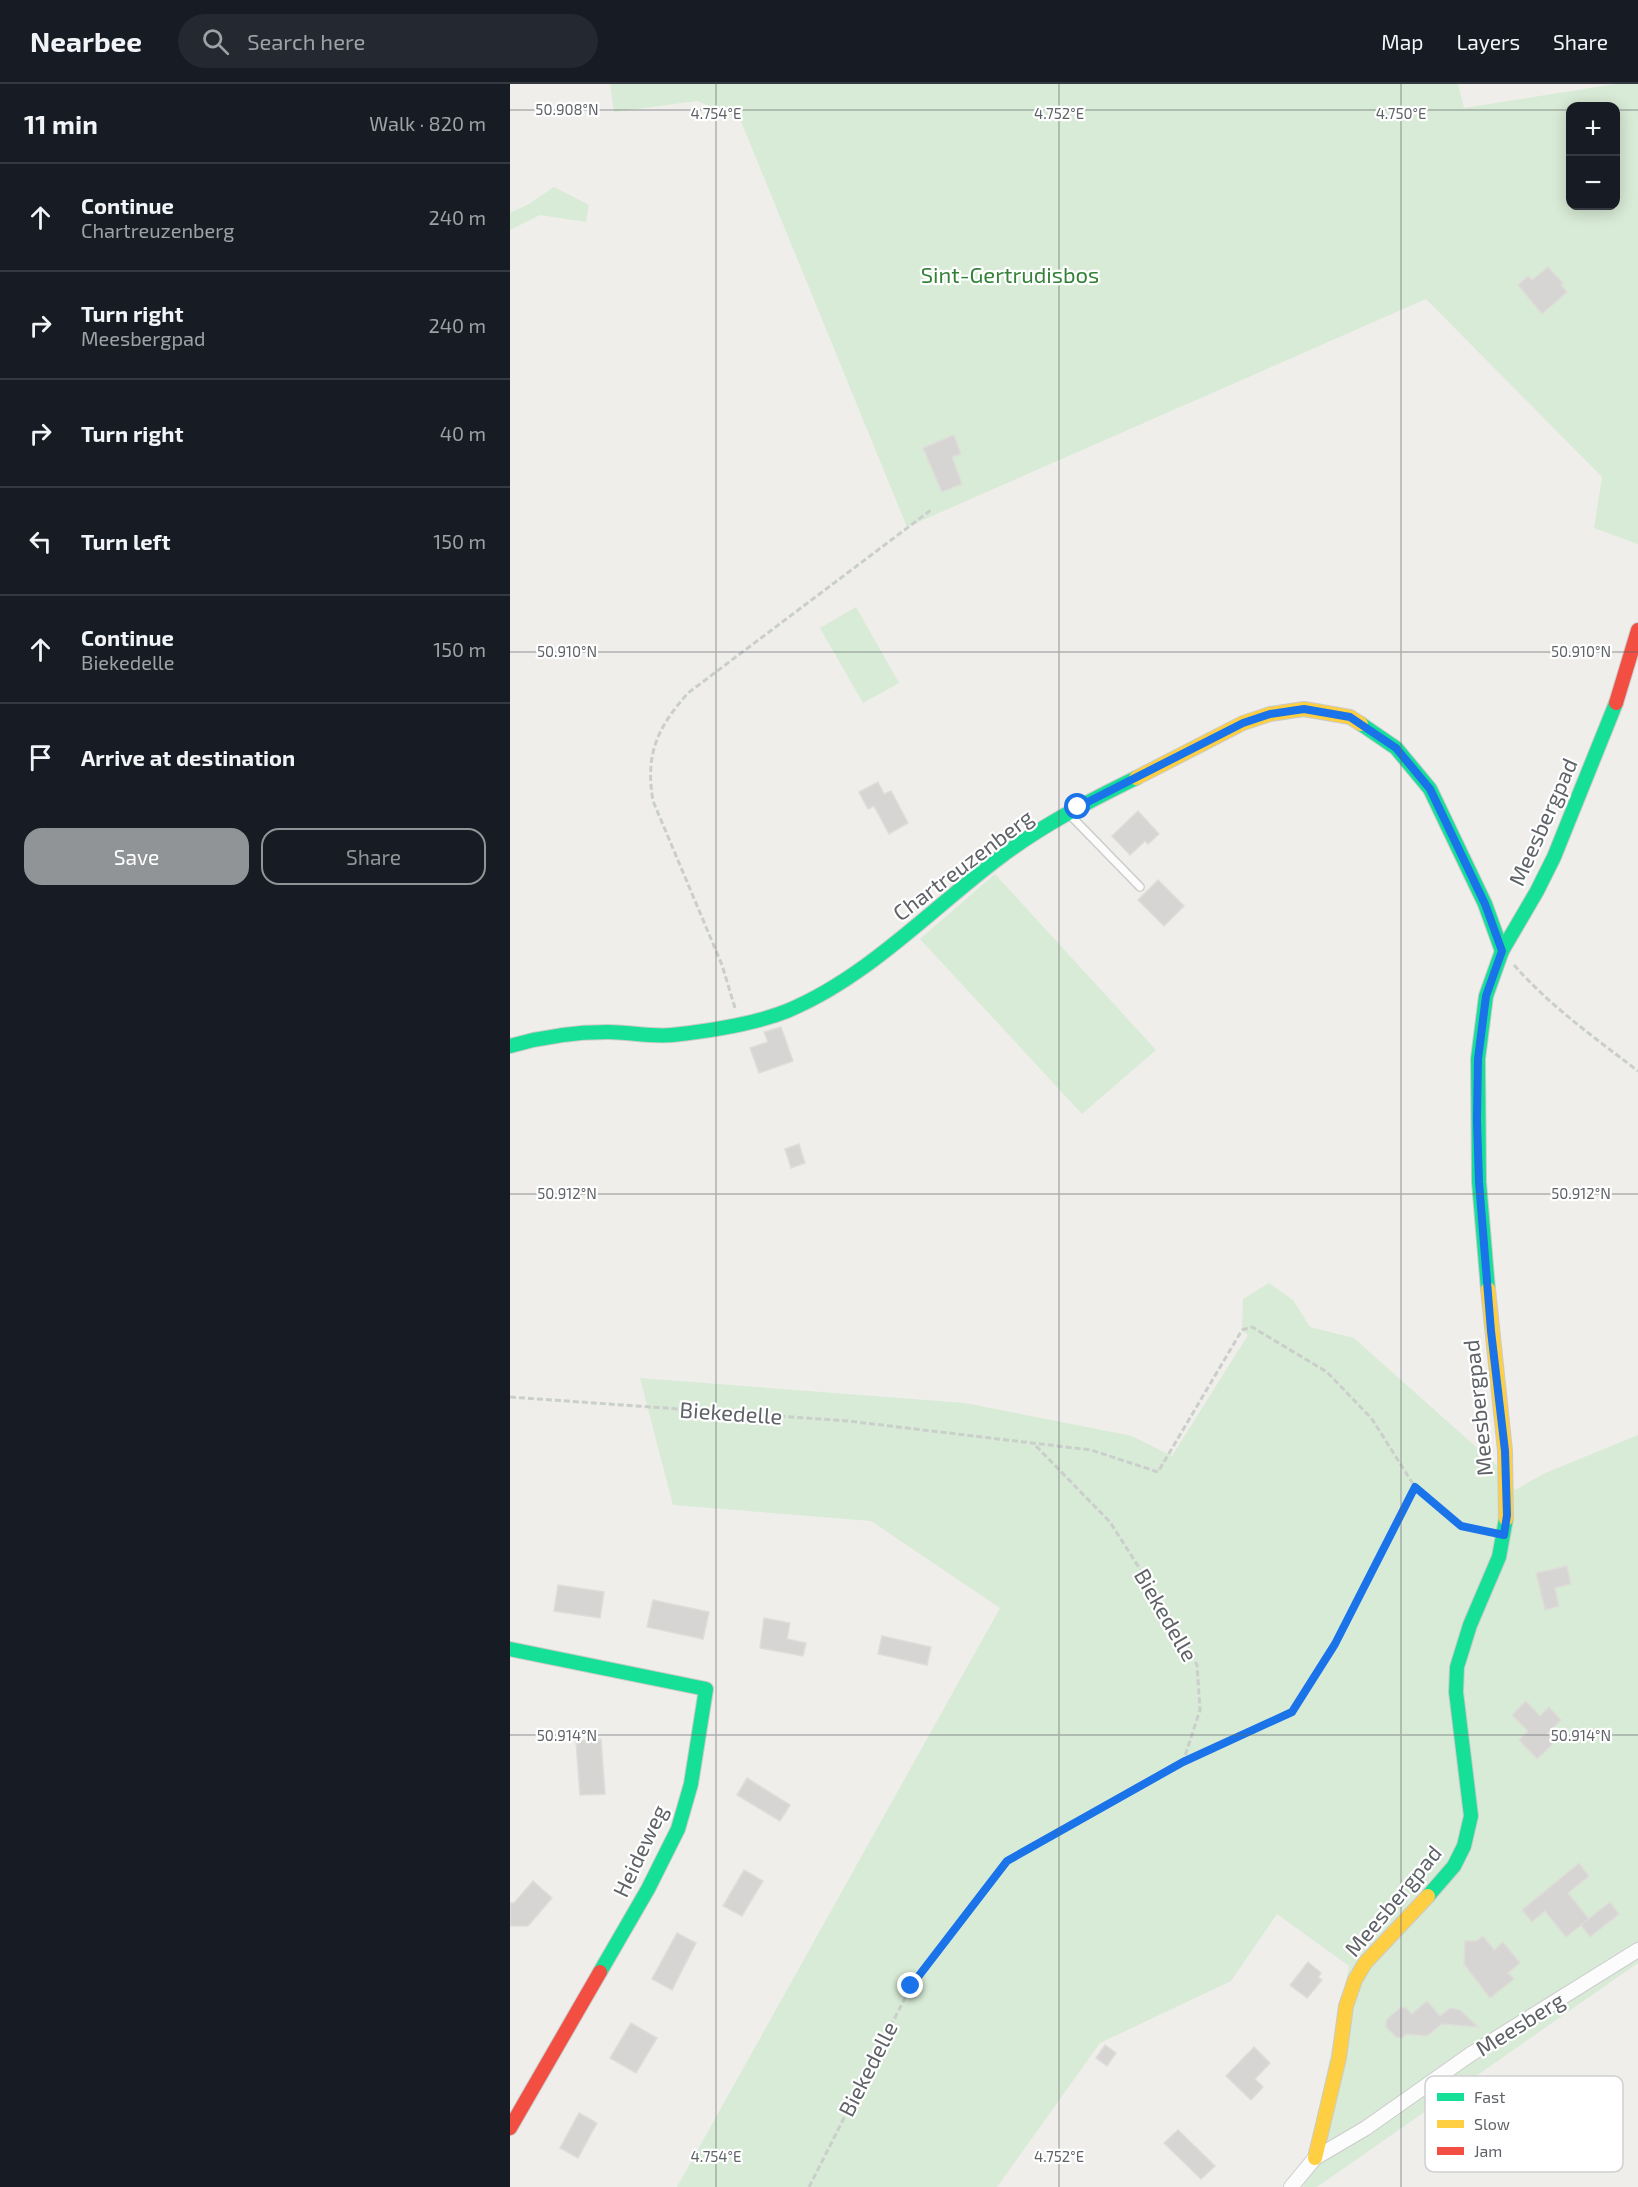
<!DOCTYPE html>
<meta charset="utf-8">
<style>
:root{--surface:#171b24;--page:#242831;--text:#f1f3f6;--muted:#9ea1a6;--line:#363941;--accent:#919496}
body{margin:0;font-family:"Exo 2",sans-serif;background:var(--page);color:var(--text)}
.controls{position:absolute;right:18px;top:18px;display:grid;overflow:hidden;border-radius:12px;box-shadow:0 3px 15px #0003}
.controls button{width:54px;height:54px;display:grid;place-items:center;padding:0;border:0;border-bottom:2px solid var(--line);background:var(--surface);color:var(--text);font:30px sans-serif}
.stop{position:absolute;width:18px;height:18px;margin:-14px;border:4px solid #1a73e8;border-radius:50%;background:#fff}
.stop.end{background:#1a73e8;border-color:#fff;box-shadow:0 2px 6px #0008}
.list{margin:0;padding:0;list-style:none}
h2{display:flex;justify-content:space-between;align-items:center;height:78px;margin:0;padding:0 24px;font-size:26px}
h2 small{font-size:20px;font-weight:400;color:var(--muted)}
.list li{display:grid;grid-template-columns:39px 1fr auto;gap:18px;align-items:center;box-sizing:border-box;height:108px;padding:0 24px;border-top:2px solid var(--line)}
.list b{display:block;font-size:22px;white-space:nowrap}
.list p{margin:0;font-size:20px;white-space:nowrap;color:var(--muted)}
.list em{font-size:20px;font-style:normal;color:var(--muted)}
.actions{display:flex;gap:12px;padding:18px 24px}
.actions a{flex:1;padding:14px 0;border:2px solid var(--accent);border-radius:18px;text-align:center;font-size:21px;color:var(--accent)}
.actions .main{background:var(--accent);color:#fff}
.icon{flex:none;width:33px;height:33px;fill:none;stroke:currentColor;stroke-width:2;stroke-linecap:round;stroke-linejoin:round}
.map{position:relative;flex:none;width:1128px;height:2103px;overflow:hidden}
header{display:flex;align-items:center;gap:36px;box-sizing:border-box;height:84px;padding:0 30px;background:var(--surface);border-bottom:2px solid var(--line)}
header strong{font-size:28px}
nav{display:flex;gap:33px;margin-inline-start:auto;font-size:21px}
.search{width:420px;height:54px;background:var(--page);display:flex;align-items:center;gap:15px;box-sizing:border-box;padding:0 21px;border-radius:33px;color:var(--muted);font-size:22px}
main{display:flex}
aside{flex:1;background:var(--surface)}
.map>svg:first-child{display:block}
.green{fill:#d8ebd6;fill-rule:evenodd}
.building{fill:#d6d5d3;stroke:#deddd9;stroke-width:1.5}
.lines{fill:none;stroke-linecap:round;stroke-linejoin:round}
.lane-casing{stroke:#cbcccc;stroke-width:10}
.street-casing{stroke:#cbcccc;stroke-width:16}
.fast-casing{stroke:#cacacb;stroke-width:16}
.slow-casing{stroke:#cacacb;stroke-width:16}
.jam-casing{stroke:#cacacb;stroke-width:16}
.path{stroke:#cacfcc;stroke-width:3;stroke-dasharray:6 3;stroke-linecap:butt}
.lane{stroke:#fdfcfc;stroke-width:7}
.street{stroke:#fdfcfc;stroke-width:14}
.fast{stroke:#16e098;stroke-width:14}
.slow{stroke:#ffcf43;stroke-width:14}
.jam{stroke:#f24e42;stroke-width:14}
.route{stroke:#1a73e8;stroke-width:8}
.ticks{fill:none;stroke:#5f6368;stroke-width:1.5;stroke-opacity:0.45}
.labels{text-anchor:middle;stroke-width:4.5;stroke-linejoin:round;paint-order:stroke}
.park-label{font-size:22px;fill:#348238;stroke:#fff}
.street-label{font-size:22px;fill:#5f6368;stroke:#fff}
.key{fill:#fff;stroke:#cfd0d2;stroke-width:1.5}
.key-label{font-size:16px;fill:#5f6368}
.ticks-label{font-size:15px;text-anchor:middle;fill:#5f6368;stroke:#fff;stroke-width:4.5;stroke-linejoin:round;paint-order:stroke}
</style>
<header>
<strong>Nearbee</strong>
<div class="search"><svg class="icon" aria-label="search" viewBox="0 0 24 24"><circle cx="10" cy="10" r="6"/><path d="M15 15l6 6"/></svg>Search here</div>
<nav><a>Map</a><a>Layers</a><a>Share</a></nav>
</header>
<main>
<aside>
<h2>11 min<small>Walk · 820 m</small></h2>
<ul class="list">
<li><svg class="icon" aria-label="ahead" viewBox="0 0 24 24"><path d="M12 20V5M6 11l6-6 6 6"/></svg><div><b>Continue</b><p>Chartreuzenberg</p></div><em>240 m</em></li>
<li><svg class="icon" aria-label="right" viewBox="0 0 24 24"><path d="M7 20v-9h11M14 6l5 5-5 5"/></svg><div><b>Turn right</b><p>Meesbergpad</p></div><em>240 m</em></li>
<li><svg class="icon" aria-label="right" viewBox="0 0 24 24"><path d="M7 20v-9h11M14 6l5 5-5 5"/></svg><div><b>Turn right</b></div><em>40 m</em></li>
<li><svg class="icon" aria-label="left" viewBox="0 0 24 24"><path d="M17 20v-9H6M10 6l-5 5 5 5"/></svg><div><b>Turn left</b></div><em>150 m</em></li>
<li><svg class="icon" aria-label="ahead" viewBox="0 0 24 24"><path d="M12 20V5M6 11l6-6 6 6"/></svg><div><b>Continue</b><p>Biekedelle</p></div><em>150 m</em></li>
<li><svg class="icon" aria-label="arrive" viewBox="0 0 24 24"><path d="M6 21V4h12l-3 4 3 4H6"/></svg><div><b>Arrive at destination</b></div></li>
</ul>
<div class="actions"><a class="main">Save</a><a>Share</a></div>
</aside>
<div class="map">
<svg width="1128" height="2103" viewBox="0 0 1128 2103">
<rect width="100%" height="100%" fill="#efeeea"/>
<g class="green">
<path d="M100 0H948L954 24 1106 0H1128V460L1084 444 1092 393 916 215 397 443 230 35 187 17 104 28ZM1060 22H1106V122H1060Z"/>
<polygon points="44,103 79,121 76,138 30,131 0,146 0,129 19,120"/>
<polygon points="346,523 389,599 353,619 310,544"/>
<polygon points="485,790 646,966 572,1030 410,855"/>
<polygon points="759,1199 783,1216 800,1243 844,1254 985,1380 1005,1406 1033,1390 1128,1351 1128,1879 807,2103 793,2103 839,1882 767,1830 721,1897 590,1959 487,2103 167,2103 490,1524 361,1437 163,1421 130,1294 455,1319 622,1352 662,1372 738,1251 732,1246 733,1215"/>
</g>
<g class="building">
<polygon points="1038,183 1053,199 1051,201 1057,208 1032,230 1008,201 1018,192 1022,196"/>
<polygon points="444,351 451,370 442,373 452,400 432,408 413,364"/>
<polygon points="368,698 374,710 381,707 398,739 379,750 364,722 358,725 349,708"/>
<polygon points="628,727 649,750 638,760 635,757 620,771 602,752"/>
<polygon points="648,796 674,822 654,842 628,816"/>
<polygon points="271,943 283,977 249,989 240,964 258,958 254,948"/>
<polygon points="289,1060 295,1079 281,1084 275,1065"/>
<polygon points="1057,1482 1061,1500 1045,1504 1049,1522 1035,1526 1026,1489"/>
<polygon points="48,1501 94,1508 90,1534 44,1527"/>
<polygon points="143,1516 199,1528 193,1555 137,1543"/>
<polygon points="254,1534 280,1539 277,1555 296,1559 293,1572 250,1564"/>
<polygon points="372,1552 421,1563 417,1581 368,1570"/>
<polygon points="1016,1617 1030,1632 1039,1623 1051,1636 1037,1650 1045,1658 1027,1675 1009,1656 1018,1647 1002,1631"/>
<polygon points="91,1655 95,1710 70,1711 66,1657"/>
<polygon points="237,1694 280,1721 270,1737 227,1711"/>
<polygon points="1069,1779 1079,1792 1058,1809 1079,1835 1056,1853 1035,1827 1022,1838 1012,1826"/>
<polygon points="234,1786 253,1797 232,1832 213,1822"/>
<polygon points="23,1797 42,1814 18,1842 0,1842 0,1819 4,1819"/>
<polygon points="1100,1818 1109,1830 1080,1853 1071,1841"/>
<polygon points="167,1849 186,1859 162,1906 142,1895"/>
<polygon points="973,1852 984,1866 993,1858 1010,1879 998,1889 1004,1895 980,1914 954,1880 955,1857 966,1857"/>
<polygon points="798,1878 811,1889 808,1893 812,1896 797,1914 780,1901"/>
<polygon points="917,1917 930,1932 940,1924 950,1926 968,1943 932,1940 917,1952 896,1950 892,1954 886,1953 876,1943 876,1936 891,1923 896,1924 902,1930"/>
<polygon points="121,1939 147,1954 126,1989 100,1974"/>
<polygon points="595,1961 606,1969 597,1982 586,1974"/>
<polygon points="744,1963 760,1979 745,1995 753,2003 741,2016 716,1992"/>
<polygon points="69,2029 87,2039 68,2074 50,2064"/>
<polygon points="668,2046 705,2082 691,2095 654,2059"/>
</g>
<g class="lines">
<g class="lane-casing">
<polyline id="lane" points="559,730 630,803"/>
</g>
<g class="street-casing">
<polyline id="street" points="781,2103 805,2074 856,2044 961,1970 1128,1866"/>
</g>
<g class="fast-casing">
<g id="fast">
<polyline points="851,640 886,664 920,705 975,820 992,867"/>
<path d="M0 962C31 953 66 948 98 948 119 948 141 953 162 951 199 947 242 941 277 927 358 893 420 826 489 774 531 742 579 717 626 694"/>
<polyline points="978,1205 969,1098 968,975 976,912 992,867 1027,807 1044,773 1106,619"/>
<polyline points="0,1565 196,1605 181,1700 168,1745 138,1805 90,1888"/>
<polyline points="918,1812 944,1782 954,1762 961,1732 946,1608 947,1583 960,1541 989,1473 996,1435"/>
</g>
</g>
<g class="slow-casing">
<g id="slow">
<polyline points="626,694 733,639 760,630 794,625 840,633 851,640"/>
<polyline points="978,1205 995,1367 996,1435"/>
<polyline points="805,2074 829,1974 836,1922 845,1896 855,1879 918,1812"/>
</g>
</g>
<g class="jam-casing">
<g id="jam">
<polyline points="1106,619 1128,546"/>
<polyline points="0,2044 90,1888"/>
</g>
</g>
<g class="path">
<path d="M1004 881C1040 922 1085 954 1128 987"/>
<path d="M225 924 212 881 143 717C135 670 147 644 178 609L421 426"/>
<polyline points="0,1313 338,1337 581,1366 648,1388 732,1246 742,1243 817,1288 862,1335 905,1403 951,1442 978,1448"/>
<polyline points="526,1362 600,1438 665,1540 687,1581 690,1626 673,1678"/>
<polyline points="299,2103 401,1902 497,1777 673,1678 782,1628 825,1560 905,1403"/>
</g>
<use href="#lane" class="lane"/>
<use href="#street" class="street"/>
<use href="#fast" class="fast"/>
<use href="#slow" class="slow"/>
<use href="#jam" class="jam"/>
</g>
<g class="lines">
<polyline class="route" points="401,1902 497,1777 673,1678 782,1628 825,1560 905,1403 951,1442 994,1451 997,1431 995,1367 981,1247 969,1098 967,1036 968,975 976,912 992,867 975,820 920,705 886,664 840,633 794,625 760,630 733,639 568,723"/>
</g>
<path class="ticks" d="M206 0V2103M549 0V2103M891 0V2103M0 26H1060M1106 26H1128M0 568H1128M0 1110H1128M0 1651H1128"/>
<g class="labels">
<g class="park-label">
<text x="500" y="199">Sint-Gertrudisbos</text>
</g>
<g class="street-label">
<text transform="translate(1033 738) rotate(-66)" y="8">Meesbergpad</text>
<text transform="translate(453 781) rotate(-37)" y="8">Chartreuzenberg</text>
<text transform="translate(968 1324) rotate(-96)" y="8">Meesbergpad</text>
<text transform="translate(221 1329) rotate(4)" y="8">Biekedelle</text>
<text transform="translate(656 1531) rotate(60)" y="8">Biekedelle</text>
<text transform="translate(130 1767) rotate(-65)" y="8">Heideweg</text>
<text transform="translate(883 1817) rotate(-50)" y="8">Meesbergpad</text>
<text transform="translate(1010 1940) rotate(-32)" y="8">Meesberg</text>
<text transform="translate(358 1985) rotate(-63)" y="8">Biekedelle</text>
</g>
</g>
<rect x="915" y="1992" width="198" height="96" rx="9" class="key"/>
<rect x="927" y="2009" width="27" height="8" fill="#16e098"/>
<rect x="927" y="2036" width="27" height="8" fill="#ffcf43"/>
<rect x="927" y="2063" width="27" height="8" fill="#f24e42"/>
<g class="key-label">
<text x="964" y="2019">Fast</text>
<text x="964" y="2046">Slow</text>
<text x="964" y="2073">Jam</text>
</g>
<g class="ticks-label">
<text x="57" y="31">50.908°N</text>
<text x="206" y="35">4.754°E</text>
<text x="549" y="35">4.752°E</text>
<text x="891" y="35">4.750°E</text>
<text x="1071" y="573">50.910°N</text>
<text x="57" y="573">50.910°N</text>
<text x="57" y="1115">50.912°N</text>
<text x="1071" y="1115">50.912°N</text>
<text x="1071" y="1657">50.914°N</text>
<text x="57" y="1657">50.914°N</text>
<text x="206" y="2078">4.754°E</text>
<text x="549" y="2078">4.752°E</text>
</g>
</svg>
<div class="controls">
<button>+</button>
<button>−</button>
</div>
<div class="stop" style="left:568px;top:723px"></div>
<div class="stop end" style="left:401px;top:1902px"></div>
</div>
</main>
